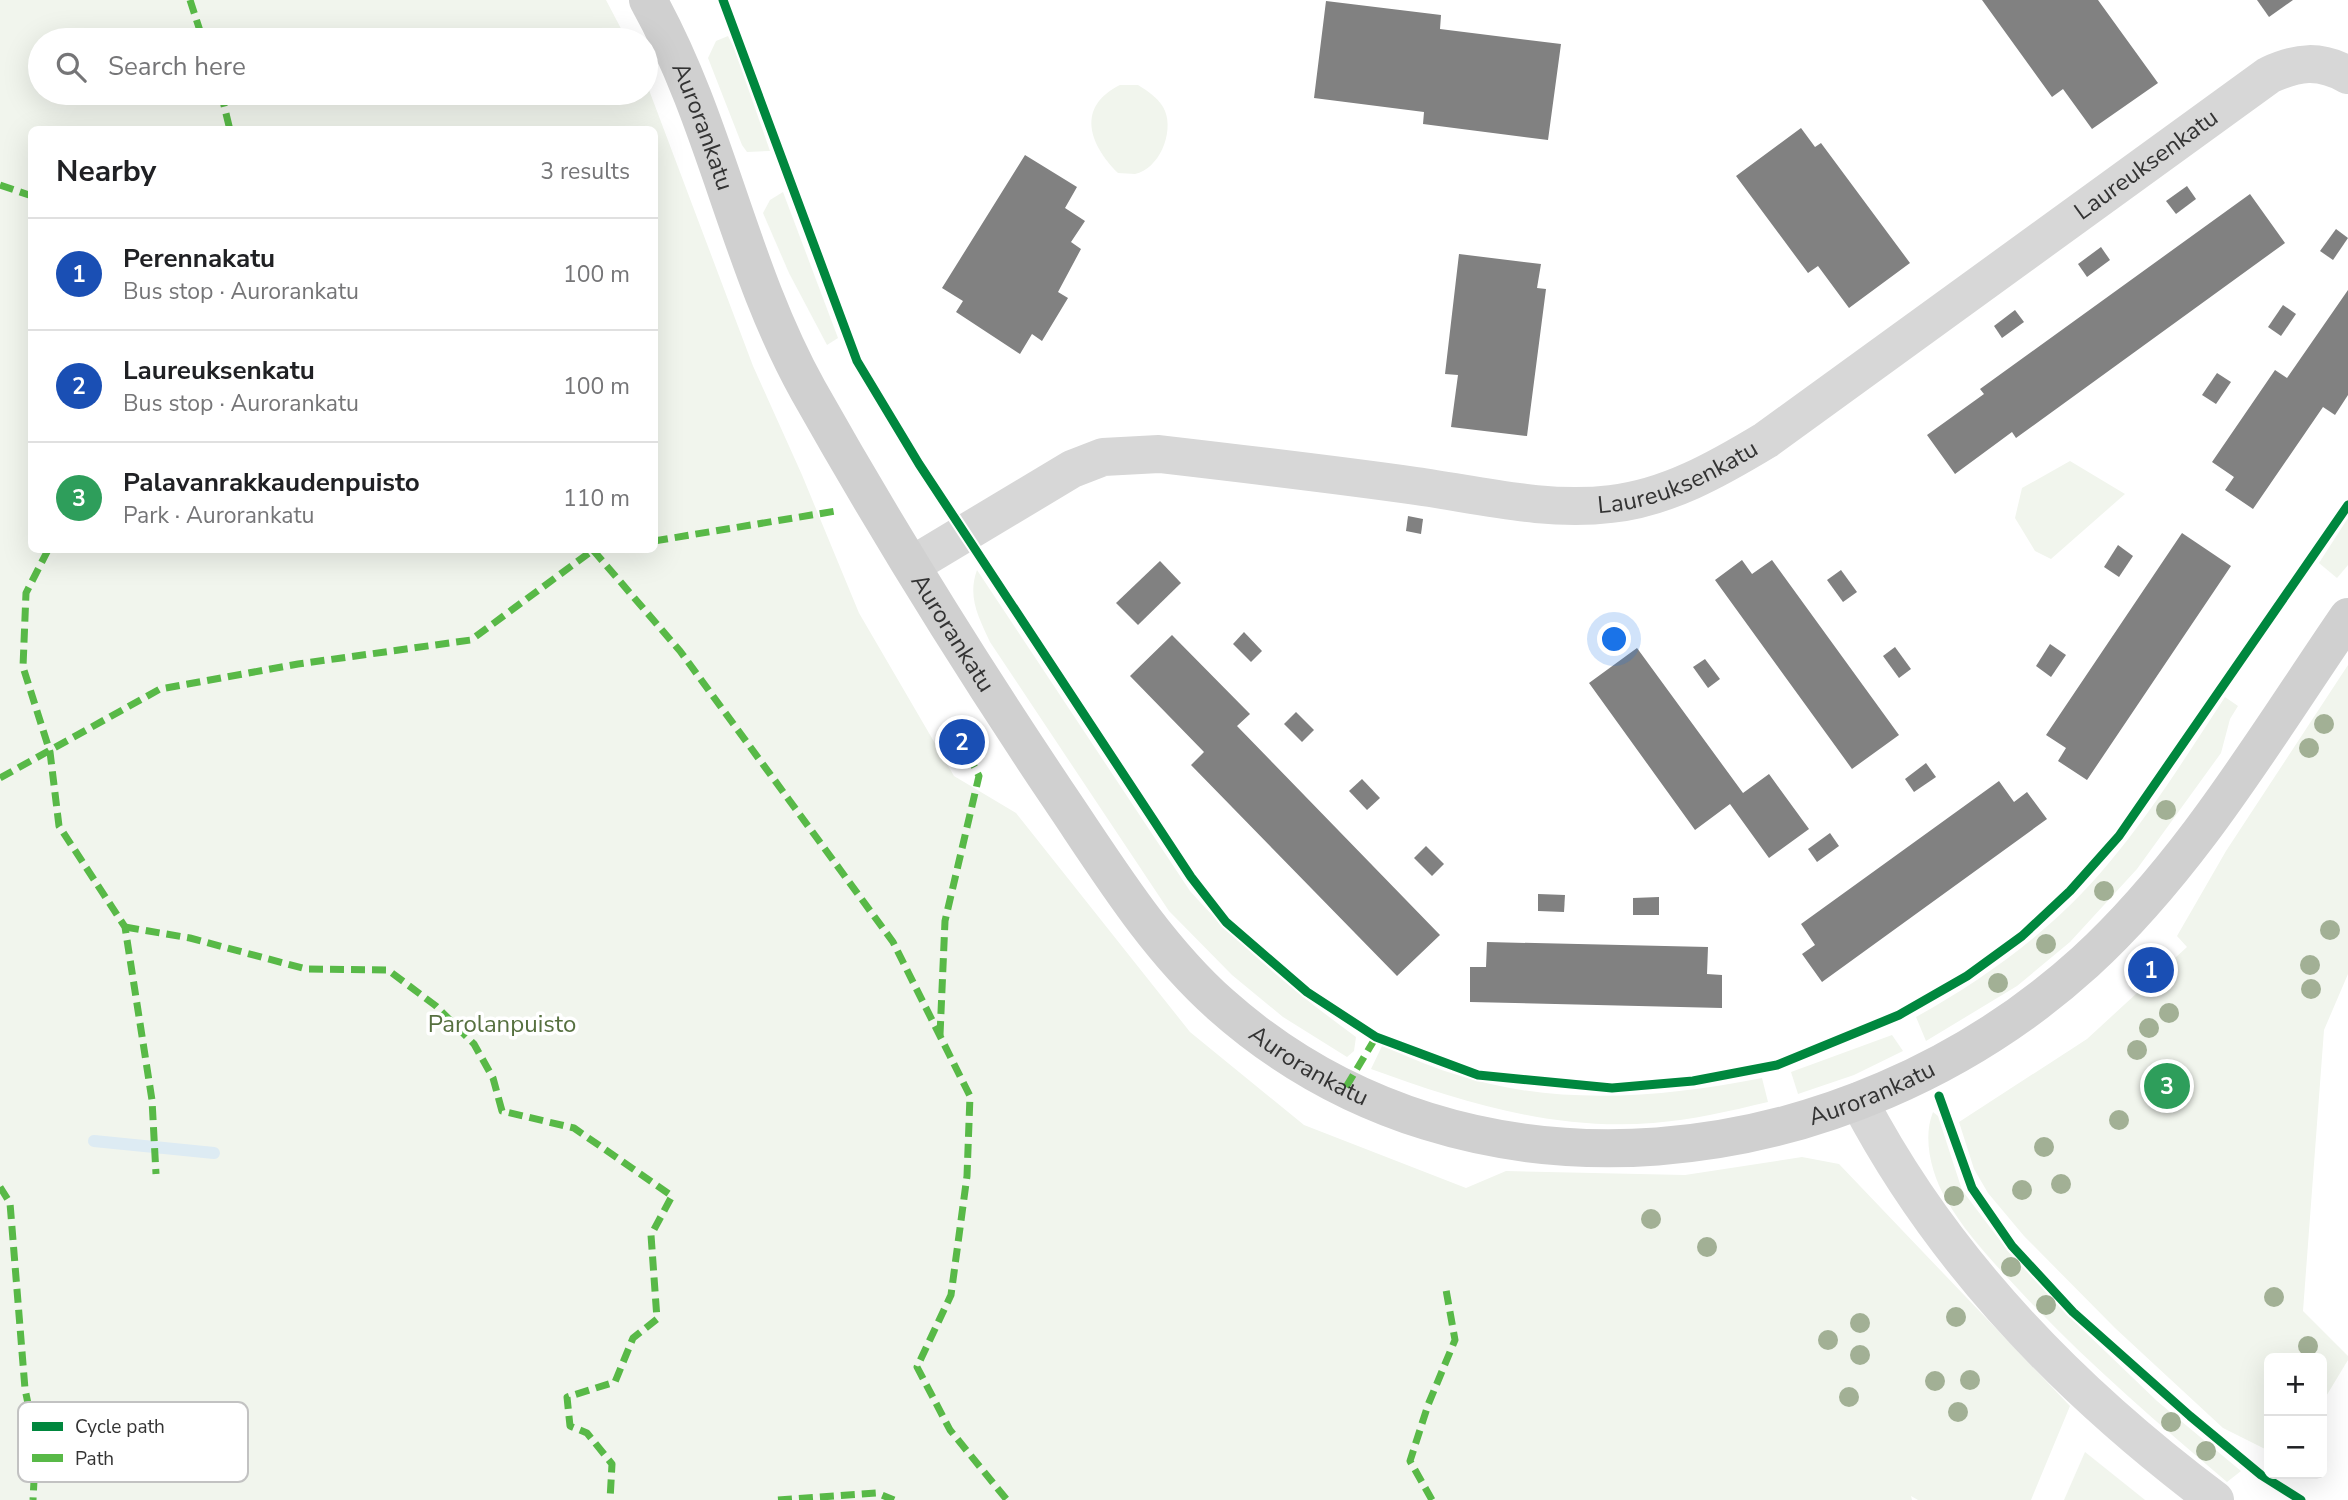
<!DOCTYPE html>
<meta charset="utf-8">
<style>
:root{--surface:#fff;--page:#f2f2f2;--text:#202124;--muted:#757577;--line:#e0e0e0;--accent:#7a7a7a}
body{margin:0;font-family:"Nunito Sans",sans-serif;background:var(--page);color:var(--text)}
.controls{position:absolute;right:21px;bottom:21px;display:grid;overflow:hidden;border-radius:10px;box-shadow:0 7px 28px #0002}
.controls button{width:63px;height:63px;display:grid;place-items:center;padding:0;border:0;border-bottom:2px solid var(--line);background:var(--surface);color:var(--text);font:35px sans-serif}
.you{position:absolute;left:1615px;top:640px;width:24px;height:24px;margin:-18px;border:5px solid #fff;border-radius:50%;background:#1a73e8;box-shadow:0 0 0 10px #1a73e833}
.badge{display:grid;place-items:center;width:46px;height:46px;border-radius:50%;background:var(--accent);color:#fff;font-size:23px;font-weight:700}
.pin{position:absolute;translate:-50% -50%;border:4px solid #fff;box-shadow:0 2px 7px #0006}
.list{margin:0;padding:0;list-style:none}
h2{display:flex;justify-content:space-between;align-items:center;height:91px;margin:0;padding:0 28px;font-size:30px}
h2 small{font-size:23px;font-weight:400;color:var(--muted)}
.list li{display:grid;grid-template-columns:46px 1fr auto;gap:21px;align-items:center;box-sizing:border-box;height:112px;padding:0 28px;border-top:2px solid var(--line)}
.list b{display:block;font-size:26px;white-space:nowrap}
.list p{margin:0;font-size:23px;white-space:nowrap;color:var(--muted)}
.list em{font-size:23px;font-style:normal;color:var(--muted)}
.icon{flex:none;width:38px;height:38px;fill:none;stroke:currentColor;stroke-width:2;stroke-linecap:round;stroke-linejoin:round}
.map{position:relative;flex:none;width:2348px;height:1500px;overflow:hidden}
.search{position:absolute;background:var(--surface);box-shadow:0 7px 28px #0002;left:28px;top:28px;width:630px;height:77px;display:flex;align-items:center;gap:18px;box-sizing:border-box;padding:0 24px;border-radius:38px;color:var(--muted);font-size:26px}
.panel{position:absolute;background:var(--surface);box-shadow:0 7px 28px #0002;left:28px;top:126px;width:630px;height:427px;border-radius:10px}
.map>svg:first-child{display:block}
.green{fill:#f1f5ed;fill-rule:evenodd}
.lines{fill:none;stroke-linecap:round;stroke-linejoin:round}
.stream{stroke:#ddebf3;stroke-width:12}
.building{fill:#818181}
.street{stroke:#d7d7d7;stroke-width:38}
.secondary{stroke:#d0d0d0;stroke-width:38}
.quiet{stroke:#58b947;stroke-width:7;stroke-dasharray:14 7;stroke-linecap:butt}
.cycleway-casing{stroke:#fff;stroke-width:13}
.cycleway{stroke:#00873e;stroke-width:9}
.tree{fill:#a2b095}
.labels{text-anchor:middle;stroke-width:7;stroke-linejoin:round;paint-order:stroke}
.street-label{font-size:24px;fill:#333;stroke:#fff}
.park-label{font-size:24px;fill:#56703f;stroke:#fff}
.key{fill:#fff;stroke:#c2c2c2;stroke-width:2}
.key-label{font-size:19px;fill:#333}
</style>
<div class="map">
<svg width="2348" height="1500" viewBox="0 0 2348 1500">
<rect width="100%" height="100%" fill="#fff"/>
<g class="green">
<path d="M0 0H606L627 40H40V93H646V82L753 366 802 475 859 613 954 776 1016 813 1190 1032 1304 1125 1466 1188 1506 1171 1685 1175 1802 1157 1839 1164 2070 1406 2031 1500H1918L1911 1496 1912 1500H0ZM32 130H654V550H32Z"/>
<polygon points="728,36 734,48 770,151 747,152 742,145 708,58 716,41"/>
<path d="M1120 85H1138C1148 91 1161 100 1165 111 1174 133 1159 169 1135 174 1130 174 1123 173 1118 173 1089 144 1076 107 1120 85Z"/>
<polygon points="783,192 838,338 827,345 789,273 763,213 770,200"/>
<polygon points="2070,461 2125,494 2051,559 2035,551 2015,518 2022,488"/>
<polygon points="2348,518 2348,565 2337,578 2319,563"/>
<path d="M977 570 1190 891C1240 947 1296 993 1356 1037L1354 1051 1347 1057 1283 1017 1232 975 1169 911 990 642C979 618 967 597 977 570Z"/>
<polygon points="2348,665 2348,974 2324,1030 2303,1311 2348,1356 2348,1360 2322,1403 2322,1358 2269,1358 2269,1451 2223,1428 2115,1328 2024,1236 1988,1193 1974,1169 1959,1122 2087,1039 2187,947 2177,936 2226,851"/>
<path d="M2225 697 2238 706 2230 719 2221 753 2137 869 2070 942 2017 986 1926 1041 1916 1017C1988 977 2055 928 2108 864 2152 812 2188 753 2225 697Z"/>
<polygon points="1892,1035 1903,1051 1854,1075 1798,1094 1791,1072"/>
<path d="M1382 1046C1405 1055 1428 1066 1451 1073 1553 1107 1659 1098 1762 1078L1768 1102C1730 1111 1692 1120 1653 1123 1555 1131 1461 1102 1371 1069Z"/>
<path d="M1933 1112 1938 1116 1962 1190 2008 1251 2081 1328 2157 1401 2241 1471 2227 1482C2155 1421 2084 1360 2019 1290 1993 1262 1965 1233 1946 1199 1932 1175 1922 1139 1933 1112Z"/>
<polygon points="2085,1452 2145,1500 2064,1500"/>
</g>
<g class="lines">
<polyline class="stream" points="94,1141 214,1153"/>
</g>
<g class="building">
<polygon points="1982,0 2098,0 2158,83 2092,129 2063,89 2052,97"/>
<polygon points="2257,0 2293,0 2269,17"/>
<polygon points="1326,1 1441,15 1440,29 1561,44 1548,140 1423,124 1424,112 1314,98"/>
<polygon points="1801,128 1815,147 1821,143 1910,263 1849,308 1818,266 1808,273 1736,176"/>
<polygon points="1025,155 1077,187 1065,208 1085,221 1071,242 1081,249 1058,292 1068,298 1042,341 1032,334 1020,354 956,312 963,301 942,288"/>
<polygon points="2187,186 2196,199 2176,214 2166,201"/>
<polygon points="2250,194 2285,243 2016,438 2012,432 1955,474 1927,435 1984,394 1980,389"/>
<polygon points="2336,229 2348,238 2333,260 2320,251"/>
<polygon points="2101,247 2110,260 2087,277 2078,264"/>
<polygon points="1459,254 1541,264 1537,288 1546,289 1527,436 1451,427 1458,375 1445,374"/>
<polygon points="2348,290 2348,395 2335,415 2323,407 2253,509 2225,490 2234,477 2212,462 2275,370 2287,378"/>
<polygon points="2283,305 2296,314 2281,336 2268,327"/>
<polygon points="2015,310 2024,322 2002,338 1994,326"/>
<polygon points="2217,373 2231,382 2216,404 2202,395"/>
<polygon points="1408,516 1423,519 1421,534 1406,531"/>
<polygon points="2182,533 2231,566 2087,780 2058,761 2066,748 2046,735"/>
<polygon points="2118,545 2133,556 2119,577 2104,567"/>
<polygon points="1742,560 1752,574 1772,560 1899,735 1852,769 1715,580"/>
<polygon points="1160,561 1181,583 1138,625 1116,603"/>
<polygon points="1841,570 1857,592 1843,602 1827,580"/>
<polygon points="1244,632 1262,651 1251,662 1233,644"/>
<polygon points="1172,635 1250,714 1237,726 1440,935 1397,976 1191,765 1204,752 1130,676"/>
<polygon points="2050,644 2066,655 2051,677 2036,666"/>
<polygon points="1895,647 1911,669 1899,678 1883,656"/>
<polygon points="1637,648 1743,793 1769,774 1809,829 1769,858 1730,804 1695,830 1589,683"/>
<polygon points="1705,659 1720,679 1708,688 1693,667"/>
<polygon points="1296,712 1314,730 1302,742 1284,724"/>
<polygon points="1926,763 1936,777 1914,792 1905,779"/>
<polygon points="1362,779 1380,798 1367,810 1349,791"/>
<polygon points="1999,781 2014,802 2027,792 2047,819 1822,982 1802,954 1815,945 1801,924"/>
<polygon points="1830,833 1839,846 1817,862 1808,849"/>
<polygon points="1426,846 1444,864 1432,876 1414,858"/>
<polygon points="1538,894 1565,895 1564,912 1538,911"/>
<polygon points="1659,897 1659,915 1633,915 1633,898"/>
<polygon points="1487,942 1708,947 1707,974 1722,975 1722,1008 1470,1002 1470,967 1486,967"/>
</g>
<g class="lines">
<g class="street">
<path id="s1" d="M912 565 1072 469 1103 457 1159 454C1245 464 1331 474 1416 486 1480 495 1546 512 1611 504 1667 498 1718 469 1766 440L2269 75C2298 62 2319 59 2348 75"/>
<path d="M1859 1101C1942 1260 2072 1393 2215 1500"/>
</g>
<path class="secondary" id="s2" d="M648 0C717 124 739 266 808 390 885 527 969 662 1056 792 1107 867 1153 944 1220 1004 1469 1226 1849 1176 2085 962 2191 865 2267 735 2348 617"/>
<g class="quiet">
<polyline points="190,0 203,40"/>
<polyline points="221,93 230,130"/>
<polyline points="0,185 32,196"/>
<polyline points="654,541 836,511"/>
<polyline points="48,550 26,593 23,667 50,752 59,826 125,927 152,1100 156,1174"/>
<polyline points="593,550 680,651 893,942 970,1096 967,1176 951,1295 917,1367 950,1430 1007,1500"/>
<polyline points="0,778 160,689 298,664 471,640 593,550 600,550"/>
<polyline points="125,927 190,938 306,969 388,970 436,1006 474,1044 493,1078 502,1111 574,1128 672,1196 651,1235 657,1319 633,1338 615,1382 567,1397 570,1426 587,1433 612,1464 610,1500"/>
<polyline points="940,1035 945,921 979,776 962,742"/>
<polyline points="1346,1087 1376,1037"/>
<polyline points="0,1187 10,1203 25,1389 36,1442 33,1500"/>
<polyline points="778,1500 877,1493 894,1500"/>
<polyline points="1432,1500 1410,1461 1428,1405 1455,1340 1445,1284"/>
</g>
<g class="cycleway-casing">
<g id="cycleway">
<polyline points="723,0 857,361 919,464 1191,877 1226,922 1307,992 1376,1037 1478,1075 1612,1088 1693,1081 1777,1065 1899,1015 1967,976 2022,936 2070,891 2119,836 2348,505"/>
<polyline points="1939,1096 1972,1188 2012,1246 2073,1312 2190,1416 2261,1475 2301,1500"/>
</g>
</g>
<use href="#cycleway" class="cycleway"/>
</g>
<g class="tree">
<circle cx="2324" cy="724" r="10"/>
<circle cx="2309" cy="748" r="10"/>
<circle cx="2166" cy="810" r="10"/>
<circle cx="2104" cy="891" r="10"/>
<circle cx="2330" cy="930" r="10"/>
<circle cx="2046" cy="944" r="10"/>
<circle cx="2310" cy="965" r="10"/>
<circle cx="1998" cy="983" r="10"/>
<circle cx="2311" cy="989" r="10"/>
<circle cx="2169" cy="1013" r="10"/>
<circle cx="2149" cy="1028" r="10"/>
<circle cx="2137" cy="1050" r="10"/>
<circle cx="2119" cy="1120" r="10"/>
<circle cx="2044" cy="1147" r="10"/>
<circle cx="2061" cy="1184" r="10"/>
<circle cx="2022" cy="1190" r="10"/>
<circle cx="1954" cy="1196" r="10"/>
<circle cx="1651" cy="1219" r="10"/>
<circle cx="1707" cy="1247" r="10"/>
<circle cx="2011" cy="1267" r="10"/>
<circle cx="2274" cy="1297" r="10"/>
<circle cx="2046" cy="1305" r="10"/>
<circle cx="1956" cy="1317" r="10"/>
<circle cx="1860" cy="1323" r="10"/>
<circle cx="1828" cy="1340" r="10"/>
<circle cx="2308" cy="1346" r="10"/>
<circle cx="1860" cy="1355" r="10"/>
<circle cx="1970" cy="1380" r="10"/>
<circle cx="1935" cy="1381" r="10"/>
<circle cx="1849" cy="1397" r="10"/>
<circle cx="1958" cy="1412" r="10"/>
<circle cx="2171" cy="1422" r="10"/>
<circle cx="2206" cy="1451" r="10"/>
</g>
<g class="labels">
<g class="street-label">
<text dy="8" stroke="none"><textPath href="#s2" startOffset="138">Aurorankatu</textPath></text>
<text dy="8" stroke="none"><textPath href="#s1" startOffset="1370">Laureuksenkatu</textPath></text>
<text dy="8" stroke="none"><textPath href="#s1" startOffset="803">Laureuksenkatu</textPath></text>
<text dy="8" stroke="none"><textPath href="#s2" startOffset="705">Aurorankatu</textPath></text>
<text dy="8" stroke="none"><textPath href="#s2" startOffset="1272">Aurorankatu</textPath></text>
<text dy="8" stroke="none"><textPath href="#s2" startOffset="1858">Aurorankatu</textPath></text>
</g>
<g class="park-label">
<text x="502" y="1032">Parolanpuisto</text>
</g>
</g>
<rect x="18" y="1402" width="230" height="80" rx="10" class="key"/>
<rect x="32" y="1422" width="31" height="9" fill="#00873e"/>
<rect x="32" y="1454" width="31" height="8" fill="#58b947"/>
<g class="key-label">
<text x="75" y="1433">Cycle path</text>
<text x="75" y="1465">Path</text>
</g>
</svg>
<div class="controls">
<button>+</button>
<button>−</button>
</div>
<div class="you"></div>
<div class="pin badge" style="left:2151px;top:970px;background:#1a4fb4">1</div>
<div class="pin badge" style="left:962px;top:742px;background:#1a4fb4">2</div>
<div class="pin badge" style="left:2167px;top:1086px;background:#2e9e5b">3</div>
<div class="search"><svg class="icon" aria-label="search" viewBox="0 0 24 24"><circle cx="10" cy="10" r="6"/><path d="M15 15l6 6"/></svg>Search here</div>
<section class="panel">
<h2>Nearby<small>3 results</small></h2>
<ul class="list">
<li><span class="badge" style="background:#1a4fb4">1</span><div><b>Perennakatu</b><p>Bus stop · Aurorankatu</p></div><em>100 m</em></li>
<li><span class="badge" style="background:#1a4fb4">2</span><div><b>Laureuksenkatu</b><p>Bus stop · Aurorankatu</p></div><em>100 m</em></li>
<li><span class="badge" style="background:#2e9e5b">3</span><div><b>Palavanrakkaudenpuisto</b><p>Park · Aurorankatu</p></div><em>110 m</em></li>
</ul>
</section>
</div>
